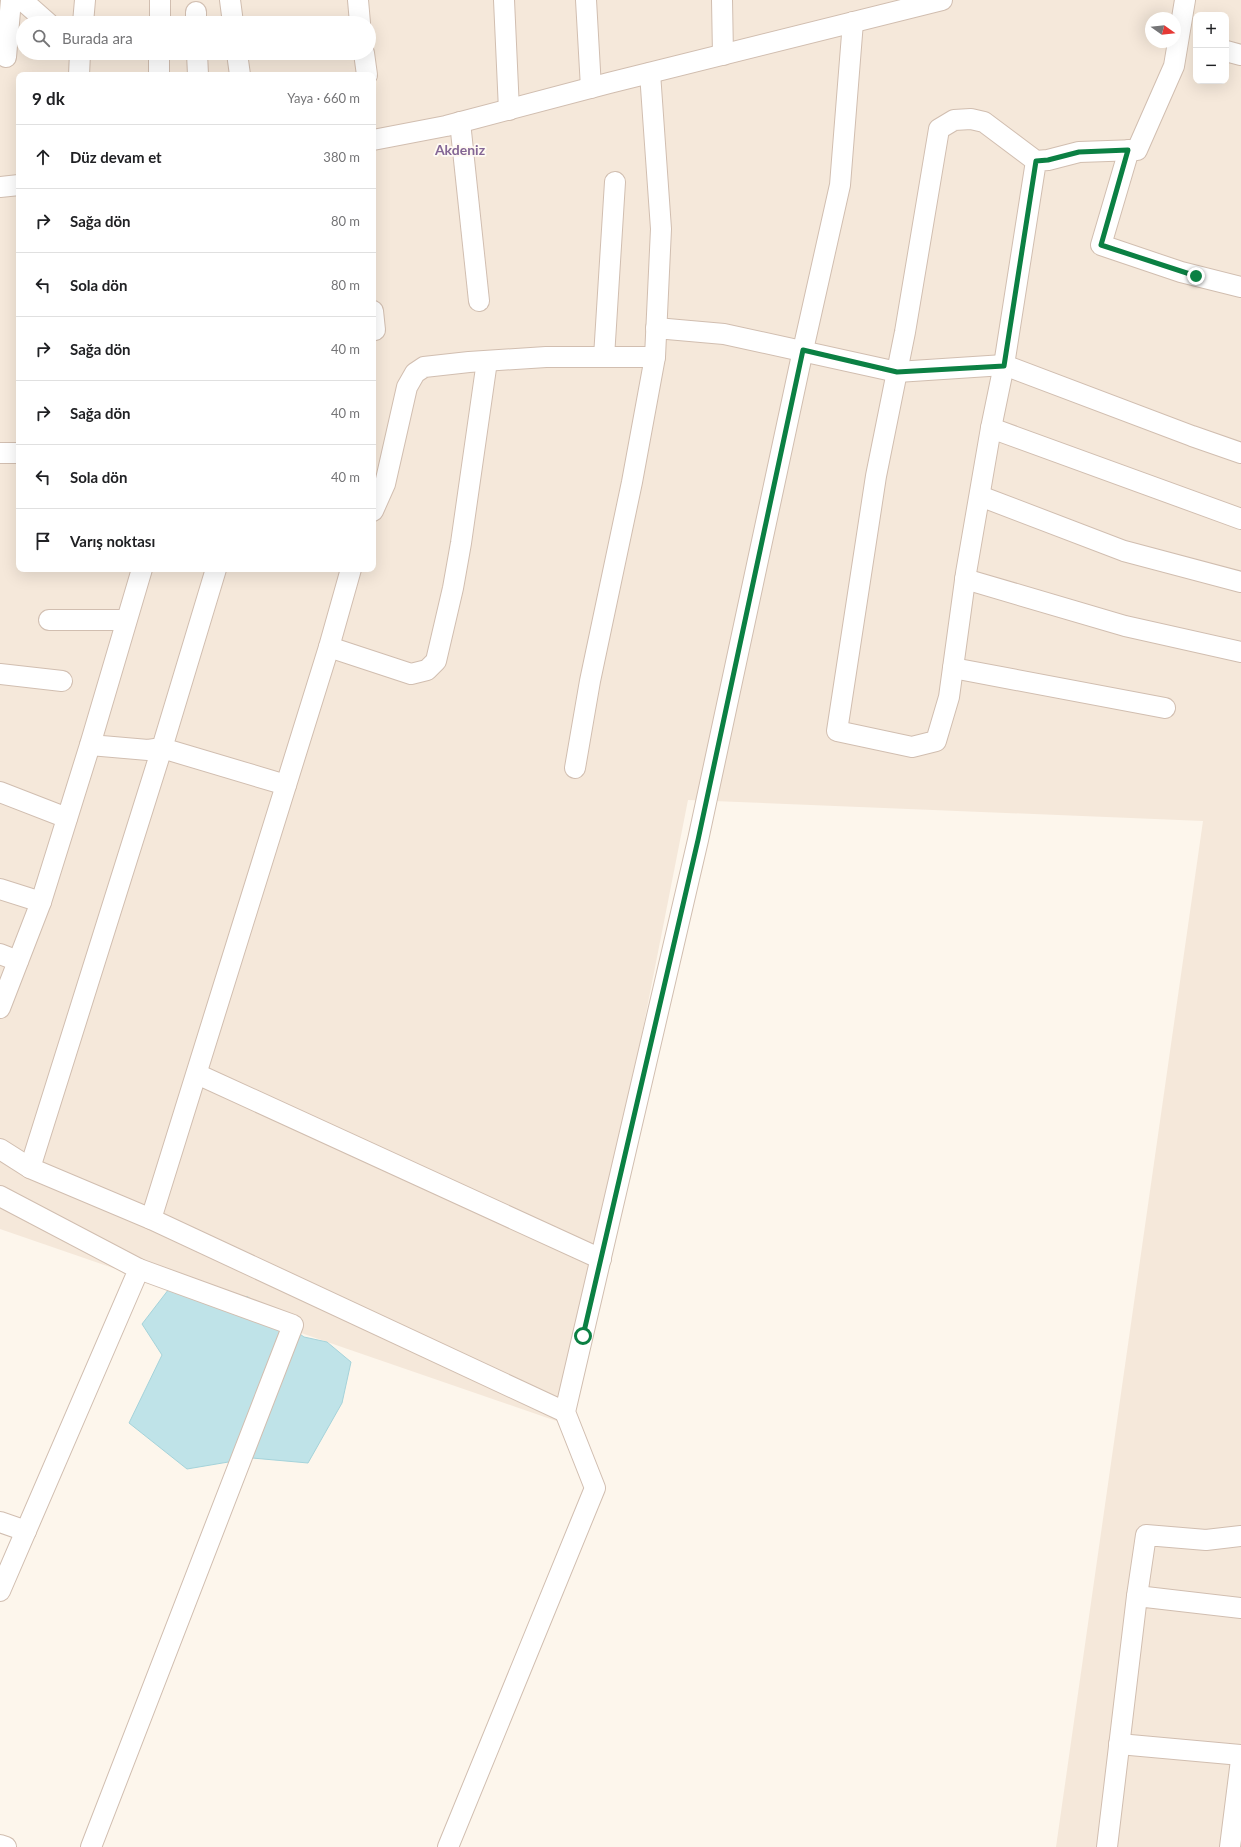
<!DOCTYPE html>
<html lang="tr">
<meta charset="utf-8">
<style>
:root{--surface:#fff;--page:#f2f2f2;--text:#202124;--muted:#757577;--line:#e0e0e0}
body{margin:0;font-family:Lato,sans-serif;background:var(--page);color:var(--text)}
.controls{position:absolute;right:12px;top:12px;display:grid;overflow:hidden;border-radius:8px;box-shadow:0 4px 16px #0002}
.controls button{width:36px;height:36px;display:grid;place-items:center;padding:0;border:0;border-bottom:1px solid var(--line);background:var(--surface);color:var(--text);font:20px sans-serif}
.compass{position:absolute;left:1145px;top:12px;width:36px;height:36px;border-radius:50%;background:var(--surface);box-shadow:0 4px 16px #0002;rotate:105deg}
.stop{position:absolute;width:12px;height:12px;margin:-9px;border:3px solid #0b8043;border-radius:50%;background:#fff}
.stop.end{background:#0b8043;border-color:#fff;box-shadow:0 1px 4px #0008}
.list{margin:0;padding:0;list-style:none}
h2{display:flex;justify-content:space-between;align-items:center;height:52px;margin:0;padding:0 16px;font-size:17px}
h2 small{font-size:13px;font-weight:400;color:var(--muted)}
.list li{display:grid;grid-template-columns:26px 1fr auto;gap:12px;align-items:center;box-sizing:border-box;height:64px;padding:0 16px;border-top:1px solid var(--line)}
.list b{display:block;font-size:15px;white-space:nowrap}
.list em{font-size:13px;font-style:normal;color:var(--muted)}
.icon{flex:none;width:22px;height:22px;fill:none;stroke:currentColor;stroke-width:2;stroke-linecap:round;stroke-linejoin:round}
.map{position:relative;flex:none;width:1241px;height:1847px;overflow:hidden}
.search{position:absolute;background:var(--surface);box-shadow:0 4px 16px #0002;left:16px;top:16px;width:360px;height:44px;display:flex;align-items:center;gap:10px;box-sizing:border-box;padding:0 14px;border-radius:22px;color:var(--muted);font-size:15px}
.panel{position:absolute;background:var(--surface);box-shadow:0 4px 16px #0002;left:16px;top:72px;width:360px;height:500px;border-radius:8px}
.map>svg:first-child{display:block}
.residential{fill:#f5e8da;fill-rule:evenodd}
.water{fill:#bfe3e8;stroke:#a5d3da}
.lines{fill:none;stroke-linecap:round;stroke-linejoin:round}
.minor-casing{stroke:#d1beb0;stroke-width:22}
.minor{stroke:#fff;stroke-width:20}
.route{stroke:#0b8043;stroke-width:5}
.labels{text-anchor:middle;stroke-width:3.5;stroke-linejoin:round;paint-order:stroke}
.district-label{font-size:14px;font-weight:bold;fill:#846695;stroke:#fffaf3}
</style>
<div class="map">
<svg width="1241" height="1847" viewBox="0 0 1241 1847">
<rect width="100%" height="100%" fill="#fdf6ec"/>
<path class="residential" d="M0 0H1241V1847H1056L1203 821 688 800 565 1424 0 1229ZM1196 15H1226V81H1196ZM1151 18H1175V42H1151ZM23 23H369V53H23ZM19 75H373V569H19Z"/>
<polygon class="water" points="172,1285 248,1297 304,1337 327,1342 351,1362 342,1403 308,1463 252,1458 187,1469 129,1423 162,1355 142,1324"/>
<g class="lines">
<g class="minor-casing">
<g id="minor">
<polyline points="22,0 48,23"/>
<polyline points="230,0 233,23"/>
<polyline points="358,0 360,23"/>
<polyline points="504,0 509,110"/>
<polyline points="586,0 591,88"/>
<polyline points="722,0 723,55"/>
<polyline points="196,12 196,23"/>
<polyline points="83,23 85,0"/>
<polyline points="160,23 160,0"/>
<polyline points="1226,51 1241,55"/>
<polyline points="197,53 198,75"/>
<polyline points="237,53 240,75"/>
<polyline points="364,53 367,75"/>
<polyline points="6,57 11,0"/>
<polyline points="79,75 80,53"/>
<polyline points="159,75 159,53"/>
<polyline points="460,122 479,301"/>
<polyline points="373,140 446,126 609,83 942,0"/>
<polyline points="1129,150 1101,245 1181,272 1241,287"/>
<polyline points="1036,161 1004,365 991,428 966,573 949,697 936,741 912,747 837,731 876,476 905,332 939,129 954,120 971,119 984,122 1036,161 1048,160 1079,152 1137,150 1174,66 1185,0"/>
<polyline points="0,187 19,185"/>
<polyline points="373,311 375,330"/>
<polyline points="656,328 724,334 897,372 1004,365 1192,436 1241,453"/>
<polyline points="604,357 615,182"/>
<polyline points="991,428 1241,519"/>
<polyline points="0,453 19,453"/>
<polyline points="980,496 1124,551 1241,582"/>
<polyline points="373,511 385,484 407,387 415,373 424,367 469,362 546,357 655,357"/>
<polyline points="965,579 1125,626 1241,652"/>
<polyline points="49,620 126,620"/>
<polyline points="329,647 411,674 427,670 436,661 453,588 461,543 487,361"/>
<polyline points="953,668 1165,708"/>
<polyline points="0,674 62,681"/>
<polyline points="90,745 148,750 162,748 216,569"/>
<polyline points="575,768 590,681 632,482 655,357 661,229 650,73"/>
<polyline points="0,792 67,818"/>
<polyline points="0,889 41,902"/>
<polyline points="0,954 18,961"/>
<polyline points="0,1008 41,902 90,745 142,569"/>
<polyline points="197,1074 601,1259"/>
<polyline points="0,1149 30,1168 151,1219 565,1412"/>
<polyline points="30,1168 162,748 286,785"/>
<polyline points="0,1196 139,1269 0,1591"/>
<polyline points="151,1219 329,647 351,569"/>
<polyline points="0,1522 26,1531"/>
<polyline points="1137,1596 1146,1535 1206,1540 1241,1536"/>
<polyline points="1119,1744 1241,1755"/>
<polyline points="0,1845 6,1847"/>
<polyline points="91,1847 293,1325 139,1269"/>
<polyline points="448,1847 595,1488 565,1412 698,840 803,350 840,185 853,22"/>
<polyline points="1107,1847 1137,1596 1241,1608"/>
<polyline points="1230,1847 1241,1760"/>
</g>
</g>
<use href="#minor" class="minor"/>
</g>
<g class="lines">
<polyline class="route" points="583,1336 698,840 803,350 897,372 1004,366 1036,161 1048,160 1079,152 1128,150 1101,245 1196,276"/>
</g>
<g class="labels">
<g class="district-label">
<text x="460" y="155">Akdeniz</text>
</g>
</g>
</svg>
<div class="controls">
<button>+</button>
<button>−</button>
</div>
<svg class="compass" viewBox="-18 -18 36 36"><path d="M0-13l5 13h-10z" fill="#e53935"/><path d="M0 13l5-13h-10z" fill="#757577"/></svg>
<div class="stop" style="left:583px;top:1336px"></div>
<div class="stop end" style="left:1196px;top:276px"></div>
<div class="search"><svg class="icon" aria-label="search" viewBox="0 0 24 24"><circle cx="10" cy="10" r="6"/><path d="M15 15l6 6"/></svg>Burada ara</div>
<section class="panel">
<h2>9 dk<small>Yaya · 660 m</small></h2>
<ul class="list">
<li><svg class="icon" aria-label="ahead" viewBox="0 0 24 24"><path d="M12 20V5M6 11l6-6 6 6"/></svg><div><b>Düz devam et</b></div><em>380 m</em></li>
<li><svg class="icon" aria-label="right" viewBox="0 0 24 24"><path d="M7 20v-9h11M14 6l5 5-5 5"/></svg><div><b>Sağa dön</b></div><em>80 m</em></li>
<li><svg class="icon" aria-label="left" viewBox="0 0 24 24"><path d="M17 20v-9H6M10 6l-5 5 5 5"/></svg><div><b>Sola dön</b></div><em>80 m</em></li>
<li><svg class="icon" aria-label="right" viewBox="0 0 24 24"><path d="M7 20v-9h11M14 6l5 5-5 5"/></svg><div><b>Sağa dön</b></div><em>40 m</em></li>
<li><svg class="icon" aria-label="right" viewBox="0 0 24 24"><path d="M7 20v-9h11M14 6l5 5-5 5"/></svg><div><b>Sağa dön</b></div><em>40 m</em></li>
<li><svg class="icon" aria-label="left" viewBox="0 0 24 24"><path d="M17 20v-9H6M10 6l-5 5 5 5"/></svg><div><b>Sola dön</b></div><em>40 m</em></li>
<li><svg class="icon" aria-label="arrive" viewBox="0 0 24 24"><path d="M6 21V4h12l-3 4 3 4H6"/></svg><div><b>Varış noktası</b></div></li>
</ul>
</section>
</div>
